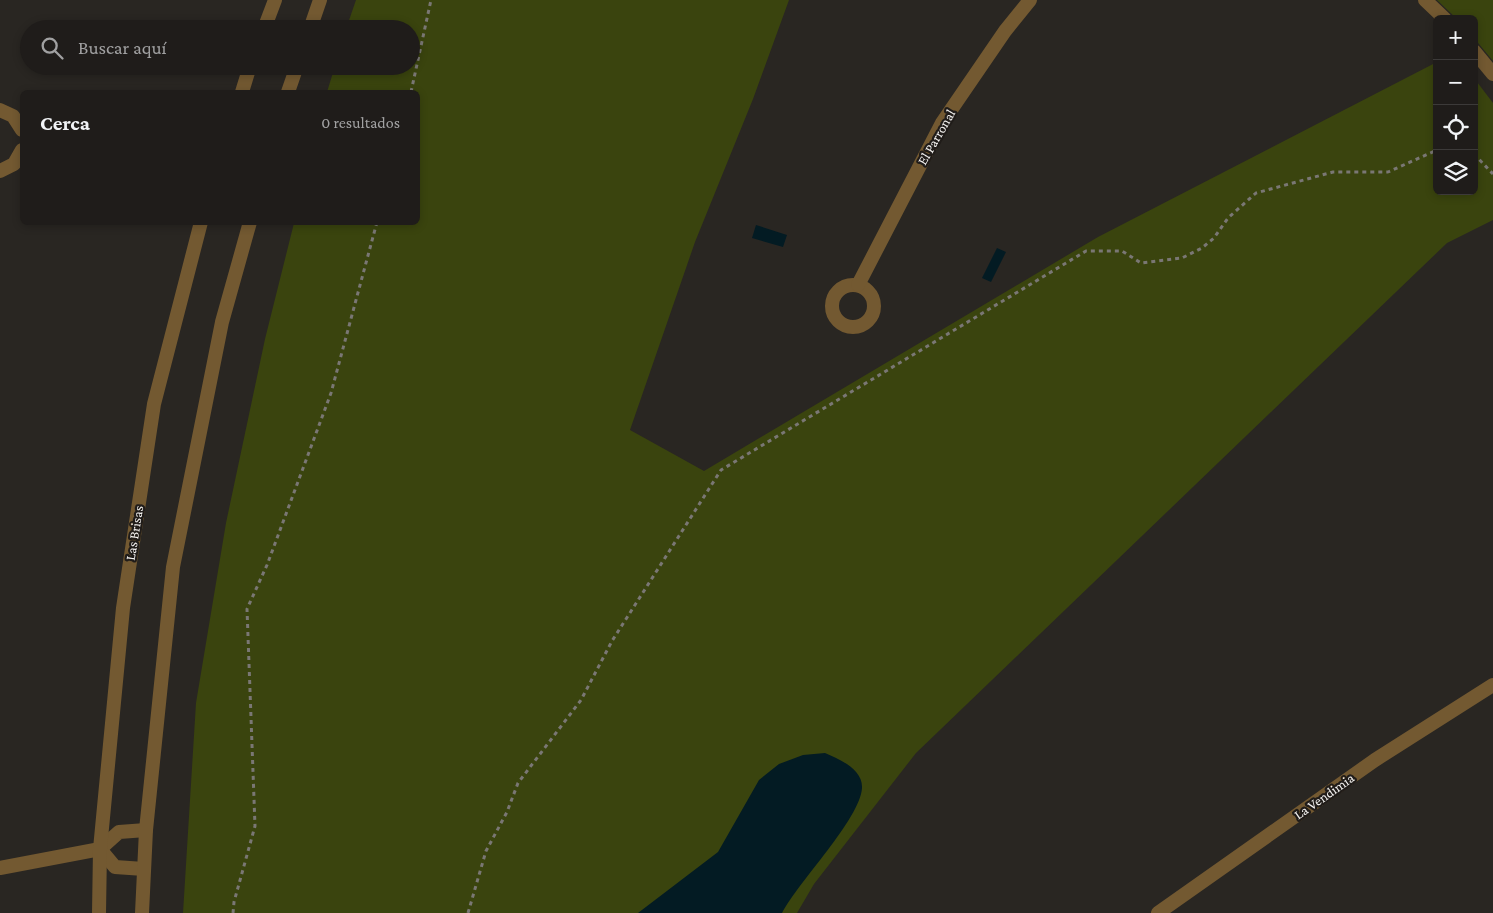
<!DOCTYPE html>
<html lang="es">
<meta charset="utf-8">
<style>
:root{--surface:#1f1c1a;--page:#272523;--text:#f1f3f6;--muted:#a1a1a2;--line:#3c3a39}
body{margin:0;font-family:"Crimson Pro",serif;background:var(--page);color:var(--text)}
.controls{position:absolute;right:15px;top:15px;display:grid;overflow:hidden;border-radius:8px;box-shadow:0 2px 8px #0003}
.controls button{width:45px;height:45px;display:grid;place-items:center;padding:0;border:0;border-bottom:1px solid var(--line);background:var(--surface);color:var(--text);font:25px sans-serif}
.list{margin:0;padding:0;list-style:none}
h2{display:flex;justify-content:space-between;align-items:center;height:65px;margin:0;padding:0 20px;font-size:21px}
h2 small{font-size:16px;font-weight:400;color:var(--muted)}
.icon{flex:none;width:28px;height:28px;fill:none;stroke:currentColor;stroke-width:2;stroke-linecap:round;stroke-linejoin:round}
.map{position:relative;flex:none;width:1493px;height:913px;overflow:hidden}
.search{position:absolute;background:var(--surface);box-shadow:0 2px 8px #0003;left:20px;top:20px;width:400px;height:55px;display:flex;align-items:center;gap:12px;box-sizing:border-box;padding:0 18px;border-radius:28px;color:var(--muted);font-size:19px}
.panel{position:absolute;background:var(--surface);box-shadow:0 2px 8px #0003;left:20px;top:90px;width:400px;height:135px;border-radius:8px}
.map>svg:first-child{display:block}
.green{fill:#3a440e}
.water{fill:#031b23}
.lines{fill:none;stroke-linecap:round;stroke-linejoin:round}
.path{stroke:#7a7774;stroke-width:3;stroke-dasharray:4 4;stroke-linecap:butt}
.minor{stroke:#735931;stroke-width:14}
.labels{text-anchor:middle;stroke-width:4.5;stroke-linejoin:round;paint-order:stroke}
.street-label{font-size:14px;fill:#f5f3f1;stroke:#201c19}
</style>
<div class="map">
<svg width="1493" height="913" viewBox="0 0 1493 913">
<rect width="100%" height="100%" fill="#292622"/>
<g class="green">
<polygon points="356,0 789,0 753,99 695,242 630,430 704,471 1098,237 1437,62 1437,191 1474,191 1474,78 1493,103 1493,220 1447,243 916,753 814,884 797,913 183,913 196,703 226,523 265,339 294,223 418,222 418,92 327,92 335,66 411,66 411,29 346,29"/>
<polygon points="1437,0 1493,0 1493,61 1474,38 1474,19 1457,19"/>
</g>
<g class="water">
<polygon points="756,225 787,235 783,247 752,238"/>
<polygon points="997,248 1006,252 991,282 982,278"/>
<path d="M825 753C839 759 863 769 862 788 860 819 799 881 782 913H638L718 852 759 780 779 764 803 755Z"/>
</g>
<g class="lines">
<g class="path">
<polyline points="411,92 431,0"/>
<polyline points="1474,154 1493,174"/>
<polyline points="233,913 234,902 255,826 247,609 267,565 331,393 377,222"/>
<polyline points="468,913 486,851 507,812 518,783 581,700 612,641 721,470 1086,251 1122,251 1141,263 1182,258 1202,248 1214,238 1228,218 1256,193 1333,172 1388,172 1437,150"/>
</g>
<g class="minor">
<polyline points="1425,0 1445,19"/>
<polyline points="264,29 275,0"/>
<polyline points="310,29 320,0"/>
<polyline points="1474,51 1493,74"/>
<polyline points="242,92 250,66"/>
<polyline points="288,92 297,66"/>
<polyline points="0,110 13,116 22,130"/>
<polyline points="0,171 14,164 22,150"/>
<circle cx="853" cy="306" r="21"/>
<polyline points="858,285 942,123 1005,31 1030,0"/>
<polyline points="100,849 115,867 144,869"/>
<polyline points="100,849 119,832 146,830"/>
<polyline points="0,868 100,849"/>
<polyline points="99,913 100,849 123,608 154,404 201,222"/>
<polyline points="142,913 146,830 173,567 222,322 250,222"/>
<polyline points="1158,913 1375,760 1493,685"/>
</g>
</g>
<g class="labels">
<g class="street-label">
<text transform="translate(936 137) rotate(-60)" y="5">El Parronal</text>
<text transform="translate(134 533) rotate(-81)" y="5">Las Brisas</text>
<text transform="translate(1324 796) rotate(-35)" y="5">La Vendimia</text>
</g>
</g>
</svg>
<div class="controls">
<button>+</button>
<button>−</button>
<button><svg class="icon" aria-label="locate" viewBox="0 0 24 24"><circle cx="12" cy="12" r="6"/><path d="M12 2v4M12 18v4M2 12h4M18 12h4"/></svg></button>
<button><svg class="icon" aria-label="layers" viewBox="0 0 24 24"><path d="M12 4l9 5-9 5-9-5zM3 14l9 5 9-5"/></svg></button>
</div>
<div class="search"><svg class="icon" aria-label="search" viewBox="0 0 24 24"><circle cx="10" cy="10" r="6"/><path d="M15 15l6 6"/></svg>Buscar aquí</div>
<section class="panel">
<h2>Cerca<small>0 resultados</small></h2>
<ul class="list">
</ul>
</section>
</div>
